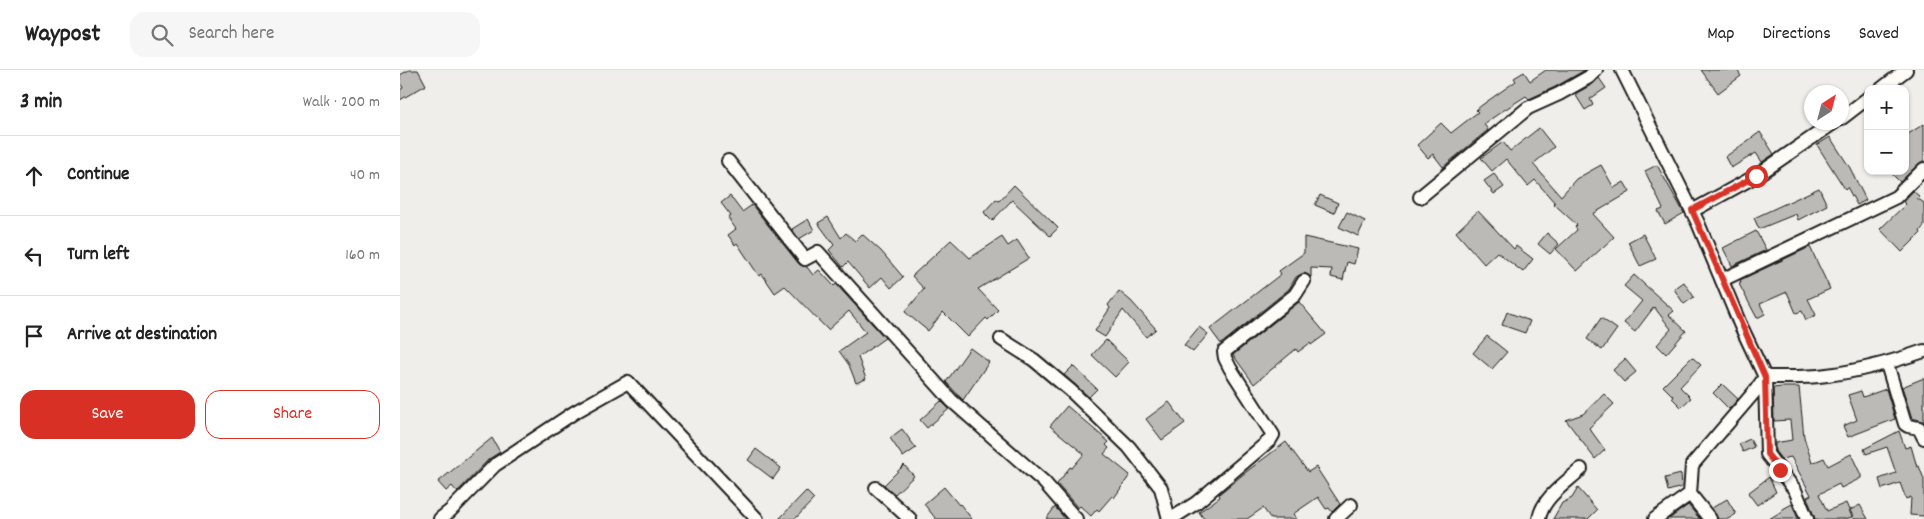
<!DOCTYPE html>
<meta charset="utf-8">
<style>
:root{--surface:#fff;--page:#f6f6f6;--text:#222;--muted:#767676;--line:#e0e0e0;--accent:#d93025}
body{margin:0;font-family:Dekko,sans-serif;background:var(--page);color:var(--text)}
.controls{position:absolute;right:15px;top:15px;display:grid;overflow:hidden;border-radius:10px;box-shadow:0 1px 4px #0004}
.controls button{width:45px;height:45px;display:grid;place-items:center;padding:0;border:0;border-bottom:1px solid var(--line);background:var(--surface);color:var(--text);font:25px sans-serif}
.compass{position:absolute;left:1404px;top:15px;width:45px;height:45px;border-radius:50%;background:var(--surface);box-shadow:0 1px 4px #0004;rotate:36deg}
.stop{position:absolute;width:15px;height:15px;margin:-11px;border:4px solid #d93025;border-radius:50%;background:#fff}
.stop.end{background:#d93025;border-color:#fff;box-shadow:0 1px 5px #0008}
.list{margin:0;padding:0;list-style:none}
h2{display:flex;justify-content:space-between;align-items:center;height:65px;margin:0;padding:0 20px;font-size:21px}
h2 small{font-size:16px;font-weight:400;color:var(--muted)}
.list li{display:grid;grid-template-columns:32px 1fr auto;gap:15px;align-items:center;box-sizing:border-box;height:80px;padding:0 20px;border-top:1px solid var(--line)}
.list b{display:block;font-size:19px;white-space:nowrap}
.list em{font-size:16px;font-style:normal;color:var(--muted)}
.actions{display:flex;gap:10px;padding:15px 20px}
.actions a{flex:1;padding:11px 0;border:1px solid var(--accent);border-radius:15px;text-align:center;font-size:18px;color:var(--accent)}
.actions .main{background:var(--accent);color:#fff}
.icon{flex:none;width:28px;height:28px;fill:none;stroke:currentColor;stroke-width:2;stroke-linecap:round;stroke-linejoin:round}
.map{position:relative;flex:none;width:1524px;height:449px;overflow:hidden}
header{display:flex;align-items:center;gap:30px;box-sizing:border-box;height:70px;padding:0 25px;background:var(--surface);border-bottom:1px solid var(--line)}
header strong{font-size:24px}
nav{display:flex;gap:28px;margin-inline-start:auto;font-size:18px}
.search{width:350px;height:45px;background:var(--page);display:flex;align-items:center;gap:12px;box-sizing:border-box;padding:0 18px;border-radius:15px;color:var(--muted);font-size:19px}
main{display:flex}
aside{flex:1;background:var(--surface)}
.map>svg:first-child{display:block}
.building{fill:#bbbab6;stroke:#1c1c1c}
.lines{fill:none;stroke-linecap:round;stroke-linejoin:round}
.street-casing{stroke:#1c1c1c;stroke-width:16}
.street{stroke:#fdfcf7;stroke-width:12}
.route{stroke:#d93025;stroke-width:6}
</style>
<header>
<strong>Waypost</strong>
<div class="search"><svg class="icon" aria-label="search" viewBox="0 0 24 24"><circle cx="10" cy="10" r="6"/><path d="M15 15l6 6"/></svg>Search here</div>
<nav><a>Map</a><a>Directions</a><a>Saved</a></nav>
</header>
<main>
<aside>
<h2>3 min<small>Walk · 200 m</small></h2>
<ul class="list">
<li><svg class="icon" aria-label="ahead" viewBox="0 0 24 24"><path d="M12 20V5M6 11l6-6 6 6"/></svg><div><b>Continue</b></div><em>40 m</em></li>
<li><svg class="icon" aria-label="left" viewBox="0 0 24 24"><path d="M17 20v-9H6M10 6l-5 5 5 5"/></svg><div><b>Turn left</b></div><em>160 m</em></li>
<li><svg class="icon" aria-label="arrive" viewBox="0 0 24 24"><path d="M6 21V4h12l-3 4 3 4H6"/></svg><div><b>Arrive at destination</b></div></li>
</ul>
<div class="actions"><a class="main">Save</a><a>Share</a></div>
</aside>
<div class="map">
<svg width="1524" height="449" viewBox="0 0 1524 449">
<rect width="100%" height="100%" fill="#f0eeea"/>
<filter id="ink" filterUnits="userSpaceOnUse"><feTurbulence type="fractalNoise" baseFrequency=".02" numOctaves="2"/><feDisplacementMap in="SourceGraphic" scale="10" xChannelSelector="R" yChannelSelector="G"/><feConvolveMatrix kernelMatrix="1 2 1 2 8 2 1 2 1" color-interpolation-filters="sRGB"/></filter>
<g filter="url(#ink)">
<g class="building">
<polygon points="9,0 18,0 26,15 0,30 0,20 3,18 0,12 0,5"/>
<polygon points="1146,0 1185,0 1155,17 1129,29 1126,26 1101,42 1084,54 1088,60 1043,97 1033,84 1028,88 1017,75 1041,53 1051,63 1078,42 1076,40 1082,35 1116,11 1114,8 1124,2 1130,11"/>
<polygon points="1301,0 1337,0 1341,6 1318,23"/>
<polygon points="1199,8 1206,18 1190,29 1193,35 1185,40 1175,24 1193,14"/>
<polygon points="1524,54 1524,90 1500,112 1489,101 1505,101 1505,66"/>
<polygon points="1139,58 1154,77 1133,94 1161,126 1176,109 1201,95 1214,118 1224,112 1230,122 1193,144 1214,167 1177,201 1156,179 1177,160 1175,157 1177,155 1154,134 1155,133 1135,110 1128,116 1106,89 1092,101 1081,88 1103,72 1110,81"/>
<polygon points="1360,62 1374,84 1362,92 1356,83 1331,98 1325,87"/>
<polygon points="1430,67 1450,98 1466,130 1457,135 1447,117 1445,119 1417,75"/>
<polygon points="1257,95 1284,143 1265,154 1258,141 1263,139 1245,101"/>
<polygon points="1094,104 1104,117 1094,124 1084,111"/>
<polygon points="614,115 658,158 650,166 612,130 592,151 586,145 584,142 596,129 599,131"/>
<polygon points="1419,118 1427,135 1398,150 1396,144 1359,159 1354,148"/>
<polygon points="1513,121 1519,126 1517,128 1524,133 1524,156 1520,161 1521,163 1502,182 1480,159 1506,134 1503,132"/>
<polygon points="920,125 938,133 934,143 915,135"/>
<polygon points="330,126 342,142 352,135 399,194 402,196 407,197 413,205 419,200 434,216 436,214 485,268 458,287 466,309 456,313 449,295 439,281 466,262 449,241 428,260 385,216 375,223 362,204 359,206 337,173 335,175 328,165 336,159 328,148 331,146 321,133"/>
<polygon points="1078,141 1114,179 1116,176 1133,189 1123,202 1097,182 1084,194 1056,162"/>
<polygon points="947,142 965,151 958,166 939,157"/>
<polygon points="428,147 441,168 446,163 455,171 462,164 481,181 503,207 491,218 482,207 470,218 448,192 443,197 429,180 434,175 418,153"/>
<polygon points="408,149 414,160 399,169 392,159"/>
<polygon points="1356,161 1366,180 1332,196 1323,178"/>
<polygon points="1147,163 1159,174 1150,184 1138,174"/>
<polygon points="1243,164 1256,189 1240,196 1228,172"/>
<polygon points="602,167 608,176 617,170 629,188 578,219 598,240 588,250 586,248 568,267 543,242 528,261 505,242 524,219 512,206 551,170 570,188"/>
<polygon points="904,167 958,179 954,194 947,192 943,210 931,207 932,199 911,198 911,207 904,203 896,207 889,219 821,274 810,259 881,204 879,201 904,183"/>
<polygon points="1410,177 1430,219 1408,229 1416,245 1406,250 1402,241 1396,243 1387,222 1360,234 1365,244 1357,248 1339,214 1341,213 1340,210"/>
<polygon points="1234,205 1274,241 1269,245 1286,261 1266,284 1257,275 1271,259 1254,237 1235,262 1224,253 1242,231 1224,216"/>
<polygon points="1284,212 1294,227 1284,234 1274,219"/>
<polygon points="719,221 731,231 756,259 746,267 723,240 705,267 695,261 710,238 708,235"/>
<polygon points="899,232 926,264 911,275 910,273 898,282 896,279 854,314 833,285"/>
<polygon points="1107,242 1130,251 1125,263 1102,255"/>
<polygon points="1201,248 1217,259 1202,280 1187,269"/>
<polygon points="799,257 808,264 793,282 784,275"/>
<polygon points="1087,266 1107,282 1092,299 1073,283"/>
<polygon points="706,270 729,292 715,307 692,285"/>
<polygon points="570,278 589,292 563,330 546,312"/>
<polygon points="1292,287 1301,295 1280,317 1291,328 1281,337 1272,328 1273,326 1263,316"/>
<polygon points="1225,289 1236,302 1224,312 1213,300"/>
<polygon points="673,296 697,319 689,327 664,305"/>
<polygon points="1524,308 1524,351 1523,351 1512,348 1502,317"/>
<polygon points="1322,314 1338,329 1329,339 1313,323"/>
<polygon points="1382,317 1399,317 1404,367 1412,393 1424,388 1428,396 1451,384 1461,405 1461,408 1441,418 1439,414 1419,424 1427,441 1446,433 1452,447 1446,449 1415,449 1407,427 1411,425 1391,387 1381,389 1375,381 1375,373 1392,370 1390,350 1374,351 1373,318"/>
<polygon points="1486,319 1495,349 1448,367 1443,356 1457,350 1448,325 1461,321 1463,327"/>
<polygon points="1204,324 1214,334 1189,358 1205,380 1195,389 1166,350 1183,344"/>
<polygon points="541,331 549,339 527,358 520,350"/>
<polygon points="769,332 785,353 762,370 746,349"/>
<polygon points="667,336 709,372 706,375 709,378 704,384 730,405 714,428 712,426 699,441 697,439 691,446 680,436 678,438 657,414 670,397 672,398 684,384 650,356"/>
<polygon points="502,359 516,378 503,387 490,368"/>
<polygon points="1499,361 1505,378 1511,376 1517,397 1519,396 1524,409 1524,446 1510,445 1511,427 1506,429 1500,413 1482,419 1479,409 1496,403 1487,377 1466,384 1464,379"/>
<polygon points="92,368 100,382 89,389 57,422 52,416 46,421 38,412"/>
<polygon points="1350,369 1354,377 1343,382 1339,374"/>
<polygon points="886,372 908,402 916,397 940,434 932,442 929,438 926,439 918,427 893,444 897,449 871,449 863,438 847,449 804,449 799,442 820,427 819,424 846,402"/>
<polygon points="356,379 381,398 373,409 348,390"/>
<polygon points="504,395 514,406 495,424 484,415"/>
<polygon points="1281,404 1282,417 1268,421 1265,408"/>
<polygon points="1369,407 1376,422 1357,435 1348,423"/>
<polygon points="544,417 559,435 560,434 572,449 536,449 524,434"/>
<polygon points="1178,418 1197,440 1188,449 1153,449 1162,433 1172,428"/>
<polygon points="406,421 414,429 395,449 379,449"/>
<polygon points="1327,429 1336,444 1328,449 1318,449 1312,438"/>
<polygon points="1392,434 1398,449 1369,449 1382,441 1381,440"/>
<polygon points="1288,435 1300,449 1269,449"/>
<polygon points="1460,435 1468,449 1454,449 1450,440"/>
<polygon points="655,437 665,449 646,449"/>
</g>
<g class="lines">
<g class="street-casing">
<g id="street">
<polyline points="1222,0 1298,153 1340,254 1365,307 1367,384 1395,420 1407,449"/>
<polyline points="1481,19 1506,0"/>
<polyline points="1442,48 1468,28"/>
<polyline points="328,91 405,189 418,182 552,331 644,412 676,449"/>
<polyline points="1020,127 1128,38 1159,24 1189,7 1196,0"/>
<polyline points="1292,141 1356,106 1435,52"/>
<polyline points="1322,210 1496,127 1524,99"/>
<polyline points="601,269 634,290 671,321 729,377 761,418 769,449"/>
<polyline points="1487,294 1505,354 1508,356 1519,358 1524,368"/>
<path d="M1365 307C1385 307 1406 308 1427 305 1460 301 1492 292 1524 281"/>
<polyline points="476,418 510,449"/>
<polyline points="1290,424 1310,449"/>
<polyline points="40,449 50,441 95,395 175,342 228,312 357,449"/>
<polyline points="771,449 796,433 870,370 873,365 830,298 825,288 824,282 895,225 904,211"/>
<polyline points="936,449 951,435"/>
<path d="M1139 449C1142 428 1167 412 1181 399"/>
<polyline points="1255,449 1290,424 1292,395 1356,320 1365,307"/>
</g>
</g>
<use href="#street" class="street"/>
</g>
</g>
<g class="lines" filter="url(#ink)">
<polyline class="route" points="1356,106 1292,140 1365,307 1367,384 1380,400"/>
</g>
</svg>
<div class="controls">
<button>+</button>
<button>−</button>
</div>
<svg class="compass" viewBox="-18 -18 36 36"><path d="M0-13l5 13h-10z" fill="#e53935"/><path d="M0 13l5-13h-10z" fill="#767676"/></svg>
<div class="stop" style="left:1356px;top:106px"></div>
<div class="stop end" style="left:1380px;top:400px"></div>
</div>
</main>
